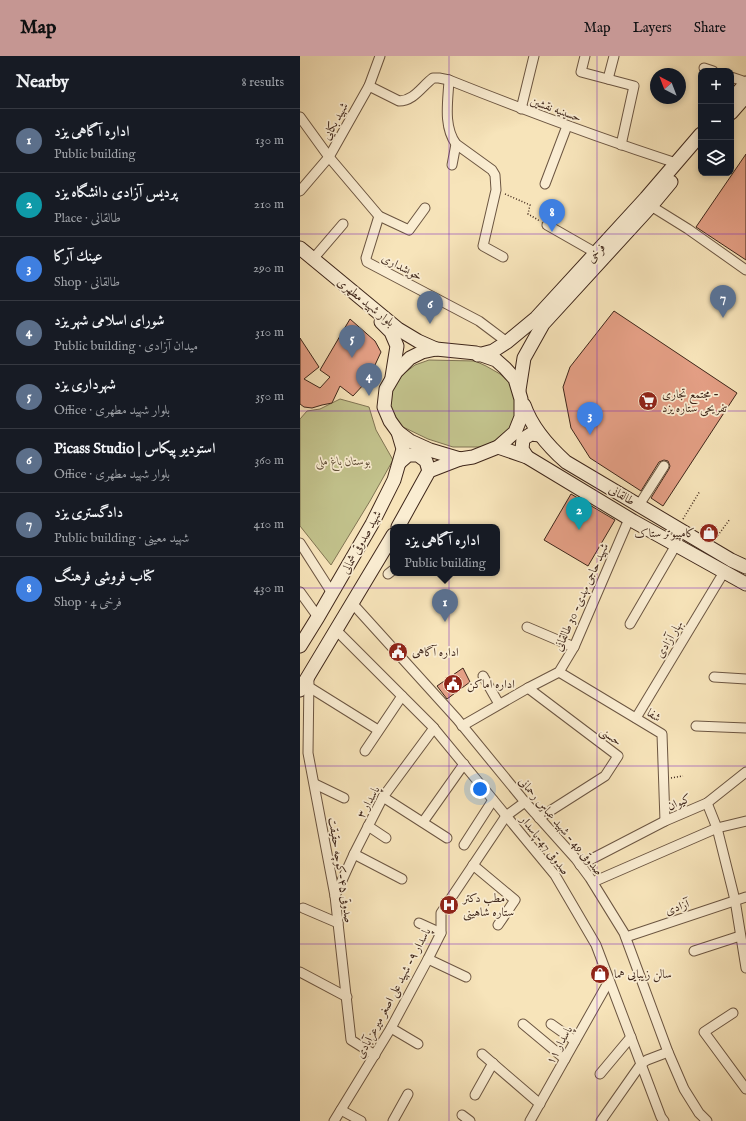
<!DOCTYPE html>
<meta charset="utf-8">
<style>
:root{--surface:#171b24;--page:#20242c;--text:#f1f3f6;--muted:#9ea1a6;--line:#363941;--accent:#c59692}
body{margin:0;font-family:"IM FELL English",Amiri,serif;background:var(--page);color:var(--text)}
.controls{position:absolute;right:12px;top:12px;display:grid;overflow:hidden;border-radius:8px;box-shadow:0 2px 6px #0003}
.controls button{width:36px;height:36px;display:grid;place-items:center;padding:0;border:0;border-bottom:1px solid var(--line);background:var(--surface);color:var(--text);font:20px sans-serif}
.compass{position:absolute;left:350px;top:12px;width:36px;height:36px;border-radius:50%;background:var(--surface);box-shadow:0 2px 6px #0003;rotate:318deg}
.you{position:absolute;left:180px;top:733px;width:14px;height:14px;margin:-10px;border:3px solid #fff;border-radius:50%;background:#1a73e8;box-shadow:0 0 0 6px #1a73e833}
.badge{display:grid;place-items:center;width:26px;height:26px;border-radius:50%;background:var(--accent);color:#fff;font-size:13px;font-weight:700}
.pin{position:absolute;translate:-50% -33px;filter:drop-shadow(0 1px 2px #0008)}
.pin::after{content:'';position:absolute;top:21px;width:14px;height:12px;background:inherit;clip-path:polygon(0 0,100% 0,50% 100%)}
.popup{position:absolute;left:90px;top:468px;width:110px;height:52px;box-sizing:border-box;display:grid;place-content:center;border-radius:8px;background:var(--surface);filter:drop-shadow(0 1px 3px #0005);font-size:13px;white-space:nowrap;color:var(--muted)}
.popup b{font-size:15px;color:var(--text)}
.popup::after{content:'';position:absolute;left:50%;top:100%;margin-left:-8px;border:8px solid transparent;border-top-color:var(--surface)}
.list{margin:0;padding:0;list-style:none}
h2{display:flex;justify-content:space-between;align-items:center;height:52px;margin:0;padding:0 16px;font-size:17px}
h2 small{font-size:13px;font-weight:400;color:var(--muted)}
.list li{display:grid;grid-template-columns:26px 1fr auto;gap:12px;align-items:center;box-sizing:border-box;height:64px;padding:0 16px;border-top:1px solid var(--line)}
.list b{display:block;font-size:15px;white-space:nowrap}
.list p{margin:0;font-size:13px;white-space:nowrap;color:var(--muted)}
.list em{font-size:13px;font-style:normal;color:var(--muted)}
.icon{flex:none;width:22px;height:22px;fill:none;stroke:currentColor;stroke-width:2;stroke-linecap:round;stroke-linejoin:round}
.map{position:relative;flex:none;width:446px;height:1065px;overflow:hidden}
header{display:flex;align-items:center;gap:24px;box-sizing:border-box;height:56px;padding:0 20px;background:var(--accent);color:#111}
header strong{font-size:19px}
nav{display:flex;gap:22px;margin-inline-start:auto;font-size:14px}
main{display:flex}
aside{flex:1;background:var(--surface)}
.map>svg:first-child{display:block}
.green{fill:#c2c28c;stroke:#807453}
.building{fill:#e49f85;stroke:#3e261a}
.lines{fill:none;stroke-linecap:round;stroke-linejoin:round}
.street-casing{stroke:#6c5642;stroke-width:11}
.secondary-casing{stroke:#3e261a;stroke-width:15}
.path{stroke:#3e261a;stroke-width:1.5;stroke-dasharray:1 2;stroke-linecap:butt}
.street{stroke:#faedd2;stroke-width:9}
.secondary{stroke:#faedd2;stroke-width:13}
.grid{fill:none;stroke:#7b2cbf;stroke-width:1;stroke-opacity:0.55}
.labels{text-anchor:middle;stroke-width:3.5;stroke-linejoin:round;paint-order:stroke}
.street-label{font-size:12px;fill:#3e261a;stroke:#faedd2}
.poi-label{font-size:12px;fill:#3e261a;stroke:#faedd2;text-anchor:start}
.park-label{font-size:12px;font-style:italic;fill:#5f4d36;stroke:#faedd2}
</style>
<header>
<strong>Map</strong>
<nav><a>Map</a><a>Layers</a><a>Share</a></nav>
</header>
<main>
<aside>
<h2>Nearby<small>8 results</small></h2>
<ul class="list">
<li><span class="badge" style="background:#5c6f8a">1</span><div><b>اداره آگاهی یزد</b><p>Public building</p></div><em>130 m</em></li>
<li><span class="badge" style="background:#0f9aa8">2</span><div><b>پردیس آزادی دانشگاه یزد</b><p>Place · طالقانی</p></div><em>210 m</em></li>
<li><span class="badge" style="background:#3f7fe0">3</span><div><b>عينك آركا</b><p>Shop · طالقانی</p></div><em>290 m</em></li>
<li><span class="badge" style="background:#5c6f8a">4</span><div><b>شورای اسلامی شهر یزد</b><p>Public building · میدان آزادی</p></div><em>310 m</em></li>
<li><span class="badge" style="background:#5c6f8a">5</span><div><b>شهرداری یزد</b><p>Office · بلوار شهید مطهری</p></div><em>350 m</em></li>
<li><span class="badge" style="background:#5c6f8a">6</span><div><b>Picass Studio | استودیو پیکاس</b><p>Office · بلوار شهید مطهری</p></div><em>360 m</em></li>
<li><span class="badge" style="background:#5c6f8a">7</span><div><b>دادگستری یزد</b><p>Public building · شهید معینی</p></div><em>410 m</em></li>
<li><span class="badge" style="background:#3f7fe0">8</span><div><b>کتاب فروشی فرهنگ</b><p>Shop · فرخی 4</p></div><em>430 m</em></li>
</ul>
</aside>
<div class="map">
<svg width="446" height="1065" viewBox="0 0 446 1065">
<rect width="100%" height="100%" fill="#f7e4ba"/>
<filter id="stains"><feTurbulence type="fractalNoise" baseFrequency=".005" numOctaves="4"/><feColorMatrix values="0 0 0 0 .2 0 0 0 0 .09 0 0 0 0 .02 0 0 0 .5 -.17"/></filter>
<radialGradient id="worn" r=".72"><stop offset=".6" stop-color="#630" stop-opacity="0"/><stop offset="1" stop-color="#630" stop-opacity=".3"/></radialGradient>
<g class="green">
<polygon points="129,304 175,305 186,310 200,318 210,327 215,337 216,362 212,372 195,387 182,391 153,391 128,383 101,370 90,351 92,335 102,319 115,309"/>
<polygon points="40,343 69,351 76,374 93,404 70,445 31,509 0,470 0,363 7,355 20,353"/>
</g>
<g class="building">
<polygon points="446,98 446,204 396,171"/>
<polygon points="314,255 437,337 363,450 351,442 369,413 370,410 368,405 364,404 359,406 341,435 290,402 271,372 263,331 270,311"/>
<polygon points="50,263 75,285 81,296 75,309 65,327 53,340 40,330 32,347 22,349 12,352 4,351 0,348 0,282 19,311 4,323 20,332 30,321 20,314"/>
<polygon points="271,438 315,464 288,510 244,484"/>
<polygon points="163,612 170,626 147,643 137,630"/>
</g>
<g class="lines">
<g class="street-casing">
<g id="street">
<polyline points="285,0 281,16 334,30 321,89"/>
<polyline points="404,12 413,15"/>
<polyline points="431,21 446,26"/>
<polyline points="308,23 314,0"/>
<path d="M149 24C148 45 143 70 156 88L192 114 195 119 196 134 183 190 203 201"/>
<path d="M69 30 99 45C114 45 122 30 133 22H139L149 24C224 54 299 82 376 107"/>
<polyline points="221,53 234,0"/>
<polyline points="0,61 29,101 79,160 109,174 125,152"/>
<polyline points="152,109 156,88"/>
<polyline points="245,128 267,70"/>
<polyline points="0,135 29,101 69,30 80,0"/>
<polyline points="351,150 388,173 446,214"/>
<polyline points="79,160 66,202 67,206 179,265 207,286"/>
<polyline points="247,169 296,197"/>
<polyline points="13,203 43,168"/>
<polyline points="339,449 364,410"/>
<polyline points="0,487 32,537"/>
<polyline points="88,518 93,514"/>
<polyline points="0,536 18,561"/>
<polyline points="52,547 157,663 225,746 276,803 290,822 324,877 368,996 384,1033 399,1057 407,1065"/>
<polyline points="330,568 376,489"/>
<polyline points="227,571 274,591"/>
<polyline points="36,574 133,671 255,819 296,889 361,1061 364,1065"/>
<polyline points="259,616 362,678 365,765"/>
<polyline points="183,620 199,648"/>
<polyline points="9,621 8,697 35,840 51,984 75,999"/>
<polyline points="414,621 446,623"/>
<polyline points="9,631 78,674"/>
<polyline points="228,632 318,700 305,720 239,762"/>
<polyline points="336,662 424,516"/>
<polyline points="162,670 228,632 259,616 274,591 329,463"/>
<polyline points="396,670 446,672"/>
<polyline points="65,695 102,640"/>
<polyline points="15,728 44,742"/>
<polyline points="83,741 147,782"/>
<polyline points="407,747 417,772 435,844 446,912"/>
<polyline points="123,766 164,708"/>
<polyline points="68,770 86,782"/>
<polyline points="164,789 193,744"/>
<polyline points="54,798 102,823"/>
<polyline points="173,809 215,844 198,869"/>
<polyline points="280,809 365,765 407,747 446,716"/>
<polyline points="293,826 417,772 446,765"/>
<polyline points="35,840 54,798 83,741 134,672"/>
<polyline points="3,852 38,867"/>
<polyline points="119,867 141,877"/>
<polyline points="326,881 446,841"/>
<polyline points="394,895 440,880"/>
<polyline points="128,903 166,921"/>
<polyline points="0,916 47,941"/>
<polyline points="433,957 404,976 446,1033"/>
<polyline points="223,968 265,1003"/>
<polyline points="251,968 275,985"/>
<polyline points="91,972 118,988"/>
<polyline points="182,998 240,1048"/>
<polyline points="300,1018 331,981"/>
<polyline points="175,1039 193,1007"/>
<polyline points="41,1054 61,1065"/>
<polyline points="162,1059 170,1065"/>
<polyline points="34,1065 91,972 128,903 141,877 141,857 206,760 225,746"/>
<polyline points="93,1065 108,1038"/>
<polyline points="230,1065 309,925"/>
<polyline points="301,1065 341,1008 347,1004 368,996"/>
</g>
</g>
<g class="secondary-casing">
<g id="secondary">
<polyline points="431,44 446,27"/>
<polyline points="431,57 446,40"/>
<polyline points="0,192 98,273 118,285 136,293"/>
<polyline points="81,266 91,276 97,290 92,321"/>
<polygon points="136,293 176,297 196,304 205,312 215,323 221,343 221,361 215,376 198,391 173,401 160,403 130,394 110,385 98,376 90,365 84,351 86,333 96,316 110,302 122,296"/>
<polyline points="178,299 193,295 207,286 236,262 346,142 401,78"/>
<polyline points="219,334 224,302 243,268 351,150 371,126"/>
<path d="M224 349C232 372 248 390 266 406L431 504 446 511"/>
<polyline points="198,391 227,401 333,465 446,528"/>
<polyline points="227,401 222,393 223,383 231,378 240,379"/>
<polyline points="100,406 108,399 118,399 126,405 129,415"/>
<polyline points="98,471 129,415 160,403"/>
<polyline points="0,590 18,561 72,468 94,424 103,393 98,376"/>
<polyline points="0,634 93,479"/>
</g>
</g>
<g class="path">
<polyline points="205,138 230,149 228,158 240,165"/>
<polyline points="383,463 400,435"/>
<polyline points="416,482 430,463"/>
<polyline points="371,722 383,720"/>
</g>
<use href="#street" class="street"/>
<use href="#secondary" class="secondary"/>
</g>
<path class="grid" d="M149 0V1065M297 0V1065M0 178H446M0 355H446M0 532H446M0 710H446M0 888H446"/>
<defs>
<g id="supermarket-disc" transform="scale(1)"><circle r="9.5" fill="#8f2418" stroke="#faedd2"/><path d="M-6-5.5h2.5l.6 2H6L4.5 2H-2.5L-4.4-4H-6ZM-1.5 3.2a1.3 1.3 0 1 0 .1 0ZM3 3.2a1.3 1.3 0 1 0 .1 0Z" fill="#fff"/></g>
<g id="shop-disc" transform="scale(1)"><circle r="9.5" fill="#8f2418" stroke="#faedd2"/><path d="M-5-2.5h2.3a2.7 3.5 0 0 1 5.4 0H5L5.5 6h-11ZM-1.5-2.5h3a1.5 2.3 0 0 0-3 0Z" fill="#fff"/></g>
<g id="civic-disc" transform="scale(1)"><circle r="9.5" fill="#8f2418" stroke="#faedd2"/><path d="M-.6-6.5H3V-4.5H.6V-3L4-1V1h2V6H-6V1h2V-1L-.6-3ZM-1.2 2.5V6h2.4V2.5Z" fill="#fff"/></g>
<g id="hospital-disc" transform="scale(1)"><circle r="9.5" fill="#8f2418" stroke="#faedd2"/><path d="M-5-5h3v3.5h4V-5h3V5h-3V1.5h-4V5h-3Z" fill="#fff"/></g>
</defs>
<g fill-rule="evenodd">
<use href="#supermarket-disc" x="348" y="345"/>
<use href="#shop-disc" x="409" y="477"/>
<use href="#civic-disc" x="98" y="596"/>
<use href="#civic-disc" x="153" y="628"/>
<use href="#hospital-disc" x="149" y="849"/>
<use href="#shop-disc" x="300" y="918"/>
</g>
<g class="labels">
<g class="street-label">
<text transform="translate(256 53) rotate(20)" y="4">حسینیه نقشین</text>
<text transform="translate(35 65) rotate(-61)" y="4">شهید بکایی</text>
<text transform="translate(296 197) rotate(-48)" y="4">فرخی</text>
<text transform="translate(102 211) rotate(28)" y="4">خویشداری</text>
<text transform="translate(66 246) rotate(39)" y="4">بلوار شهید مطهری</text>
<text transform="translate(322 439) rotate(31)" y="4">طالقانی</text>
<text transform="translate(61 486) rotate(-61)" y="4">شهید صدوقی شمالی</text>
<text transform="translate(281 541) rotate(-66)" y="4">شهید حاجی مهدی- 30 طالقانی</text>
<text transform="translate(369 583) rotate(-59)" y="4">بهار آزادی</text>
<text transform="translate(354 659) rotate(32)" y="4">شفا</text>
<text transform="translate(311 680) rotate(37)" y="4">حسنی</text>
<text transform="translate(68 746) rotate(-61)" y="4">پاسدار ۳</text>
<text transform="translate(379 746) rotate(-24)" y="4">کیوان</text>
<text transform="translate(261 770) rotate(50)" y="4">صدوقی 49 - شهید عباس رحمانی</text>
<text transform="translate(245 789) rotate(52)" y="4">صدوقی 47-پاسدار</text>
<text transform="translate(41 814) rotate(81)" y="4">صدوقی ۴۵-کوچه حقیقت</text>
<text transform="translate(377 851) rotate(-19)" y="4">آزادی</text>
<text transform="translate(93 937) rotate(-62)" y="4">پاسدار ۹- شهید علی اصغر میرعزآبادی</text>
<text transform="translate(259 989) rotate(-61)" y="4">پاسدار ۱۱</text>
</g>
<g class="poi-label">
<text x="362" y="342">مجتمع تجاری -<tspan x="362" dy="14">تفریحی ستاره یزد</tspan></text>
<text x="395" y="481" text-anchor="end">کامپیوتر ستاک</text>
<text x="112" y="600">اداره آگاهی</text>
<text x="167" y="632">اداره اماکن</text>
<text x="163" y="846">مطب دکتر<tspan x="163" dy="14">ستاره شاهینی</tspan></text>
<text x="314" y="922">سالن زیبایی هما</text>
</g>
<g class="park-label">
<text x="43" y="409">بوستان باغ ملی</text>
</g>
</g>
<rect width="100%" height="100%" filter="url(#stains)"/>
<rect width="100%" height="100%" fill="url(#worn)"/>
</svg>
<div class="controls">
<button>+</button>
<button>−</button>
<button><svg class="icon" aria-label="layers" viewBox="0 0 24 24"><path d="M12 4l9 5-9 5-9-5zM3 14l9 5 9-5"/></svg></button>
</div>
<svg class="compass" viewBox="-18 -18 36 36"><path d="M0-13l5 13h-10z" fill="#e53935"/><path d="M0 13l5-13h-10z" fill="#9ea1a6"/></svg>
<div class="you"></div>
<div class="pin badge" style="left:145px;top:566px;background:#5c6f8a">1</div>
<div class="popup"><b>اداره آگاهی یزد</b>Public building</div>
<div class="pin badge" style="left:279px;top:474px;background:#0f9aa8">2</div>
<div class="pin badge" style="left:290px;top:379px;background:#3f7fe0">3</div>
<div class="pin badge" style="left:69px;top:340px;background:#5c6f8a">4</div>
<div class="pin badge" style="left:52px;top:302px;background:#5c6f8a">5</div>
<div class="pin badge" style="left:130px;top:268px;background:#5c6f8a">6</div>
<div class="pin badge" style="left:423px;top:262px;background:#5c6f8a">7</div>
<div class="pin badge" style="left:252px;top:176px;background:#3f7fe0">8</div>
</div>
</main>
